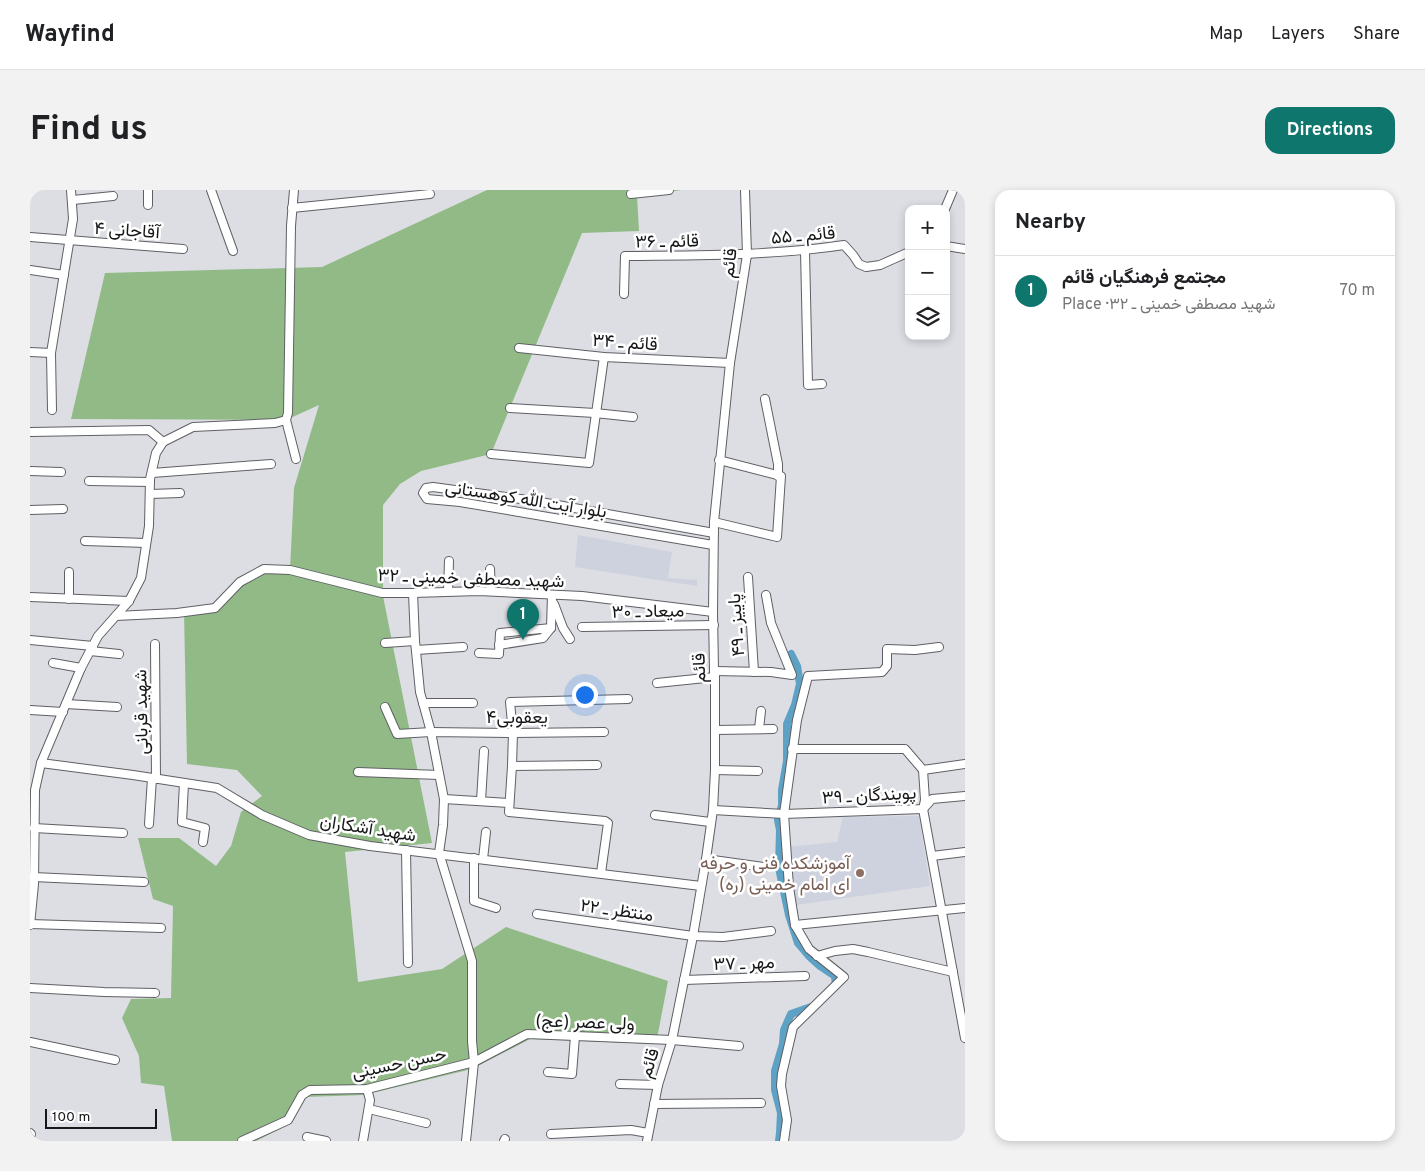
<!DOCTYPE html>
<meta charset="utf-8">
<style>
:root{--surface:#fff;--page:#f2f2f2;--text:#202124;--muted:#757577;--line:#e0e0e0;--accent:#0f766e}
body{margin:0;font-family:Overpass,Vazirmatn,sans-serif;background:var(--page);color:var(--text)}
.controls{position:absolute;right:15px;top:15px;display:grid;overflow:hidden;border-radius:10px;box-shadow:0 2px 8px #0003}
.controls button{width:45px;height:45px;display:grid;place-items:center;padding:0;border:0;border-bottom:1px solid var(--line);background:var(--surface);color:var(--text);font:25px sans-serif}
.scale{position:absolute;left:15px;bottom:12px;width:112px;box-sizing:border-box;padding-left:5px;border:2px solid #161719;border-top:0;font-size:14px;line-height:18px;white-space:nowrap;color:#161719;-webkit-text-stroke:4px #fff;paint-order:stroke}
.you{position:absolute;left:554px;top:504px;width:18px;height:18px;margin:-12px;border:4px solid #fff;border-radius:50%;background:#1a73e8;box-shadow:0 0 0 8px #1a73e833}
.badge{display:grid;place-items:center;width:32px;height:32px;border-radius:50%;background:var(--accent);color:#fff;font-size:16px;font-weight:700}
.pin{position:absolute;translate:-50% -41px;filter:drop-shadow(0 1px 2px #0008)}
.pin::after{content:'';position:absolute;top:26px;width:18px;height:15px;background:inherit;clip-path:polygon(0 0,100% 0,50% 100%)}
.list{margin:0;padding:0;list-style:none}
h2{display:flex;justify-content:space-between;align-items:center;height:65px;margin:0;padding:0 20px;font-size:21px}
h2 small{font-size:16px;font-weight:400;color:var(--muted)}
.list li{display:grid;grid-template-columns:32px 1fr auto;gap:15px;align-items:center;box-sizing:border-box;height:70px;padding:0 20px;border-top:1px solid var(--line)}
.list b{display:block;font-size:19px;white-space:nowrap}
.list p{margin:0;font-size:16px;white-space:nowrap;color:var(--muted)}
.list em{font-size:16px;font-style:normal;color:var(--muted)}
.icon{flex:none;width:28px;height:28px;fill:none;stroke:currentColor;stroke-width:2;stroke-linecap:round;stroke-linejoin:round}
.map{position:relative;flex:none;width:935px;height:951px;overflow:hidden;border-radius:15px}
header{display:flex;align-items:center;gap:30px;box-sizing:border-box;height:70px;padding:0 25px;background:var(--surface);border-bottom:1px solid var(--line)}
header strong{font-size:24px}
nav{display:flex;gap:28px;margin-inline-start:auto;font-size:18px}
.intro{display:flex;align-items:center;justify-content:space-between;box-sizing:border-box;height:120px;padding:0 30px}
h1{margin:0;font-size:35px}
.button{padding:12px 22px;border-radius:15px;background:var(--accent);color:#fff;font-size:18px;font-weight:700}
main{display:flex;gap:30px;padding:0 30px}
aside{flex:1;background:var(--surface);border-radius:15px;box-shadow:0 2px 8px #0003}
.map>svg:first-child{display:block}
.built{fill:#ced1de}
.green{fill:#92ba86}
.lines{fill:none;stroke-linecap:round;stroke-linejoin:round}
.canal{stroke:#5da1c5;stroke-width:8}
.street-casing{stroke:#5f6065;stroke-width:10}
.street{stroke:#fff;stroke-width:8}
.education-dot{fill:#8d6e63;stroke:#fff;stroke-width:2}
.labels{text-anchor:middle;stroke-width:5;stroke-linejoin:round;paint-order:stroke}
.street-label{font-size:18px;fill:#161719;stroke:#fff}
.education-label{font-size:18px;fill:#785e54;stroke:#fff;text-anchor:end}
</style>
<header>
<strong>Wayfind</strong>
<nav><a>Map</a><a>Layers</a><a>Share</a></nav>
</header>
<div class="intro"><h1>Find us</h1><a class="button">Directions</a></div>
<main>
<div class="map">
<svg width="935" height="951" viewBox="0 0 935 951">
<rect width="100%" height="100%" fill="#dcdee4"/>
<g class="built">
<polygon points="548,345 642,362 638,388 667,390 667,396 545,377"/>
<polygon points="889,626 900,696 766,715 757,657 807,652 813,627"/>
</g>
<polygon class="green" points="457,0 652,0 607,6 609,41 552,43 461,264 391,281 370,294 353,315 353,406 402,653 315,662 328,792 412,779 476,737 638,791 626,854 500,849 442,879 334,905 275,907 260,934 226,951 142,951 134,896 111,893 109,866 92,828 101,809 141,808 143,716 123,709 108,648 149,648 186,676 201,656 211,622 232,606 207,580 157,574 154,421 185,418 206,395 234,379 260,380 264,298 289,215 256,230 41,229 75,83 292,77"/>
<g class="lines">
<g class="canal">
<polyline points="761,464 767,476 770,494 765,515 757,534 757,571 752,600 752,615 748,630 750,640 749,678 759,725 768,753 779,766 790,776 805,786 806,796 803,798"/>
<polyline points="749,951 750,943 751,923 745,900 745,881 753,854 754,840 761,824 784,816"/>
</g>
<g class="street-casing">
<g id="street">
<polyline points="181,0 203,61"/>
<polyline points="601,4 639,0"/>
<polyline points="43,10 83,6"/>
<polyline points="118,15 118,0"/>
<polyline points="262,18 400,4"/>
<polyline points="915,19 923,0"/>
<polyline points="0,47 153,59"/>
<polyline points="916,56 935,59"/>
<polyline points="775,61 778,195 792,194"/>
<polyline points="0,80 34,85"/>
<path d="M594 104 595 66C668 65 741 66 814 55L823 65 829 74 836 77 850 75 879 62"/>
<polyline points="489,158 574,167 700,173"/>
<polyline points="0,162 21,163 43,29 41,0"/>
<polyline points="21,163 22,220"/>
<polyline points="735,209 748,274 748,286"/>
<polyline points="480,218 565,223 603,227"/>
<polyline points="256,230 266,269"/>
<polyline points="0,242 119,240 133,252"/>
<polyline points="133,252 163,237 245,233 256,230 258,223 261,36 264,0"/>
<polyline points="461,264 559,273 574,167"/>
<polyline points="0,281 31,282"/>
<polyline points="122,283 241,274"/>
<polyline points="59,291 120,292"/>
<polyline points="120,304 150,303"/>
<polyline points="0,320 33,319"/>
<polyline points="684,332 747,347 751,286 689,270"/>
<polyline points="55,351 116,353"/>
<polyline points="683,355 430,312 397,309 393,303 396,298 403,297 505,311 684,343"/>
<polyline points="460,379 461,401"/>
<polyline points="718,387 724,482"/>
<polyline points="418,401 419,371"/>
<polyline points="383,403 385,451 390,502 401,542 414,609 413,635 409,663 442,771 442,851 444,872 436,951"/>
<polyline points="0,407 99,411"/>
<polyline points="39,409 39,382"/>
<polyline points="524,414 533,438 540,449"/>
<polyline points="86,426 147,423 185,418 210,392 234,379 260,380 352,403 383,403 449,401 552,406 683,422"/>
<polyline points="552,437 684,435"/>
<polyline points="0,450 63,456"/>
<polyline points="355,453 385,451"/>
<polyline points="125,454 126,589"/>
<polyline points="469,455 513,448 521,438"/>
<polyline points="386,460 433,457"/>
<polyline points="60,461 89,464"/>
<polyline points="449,463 469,464 470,443 521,438 522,405"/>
<polyline points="23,473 51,478"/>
<polyline points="684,481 741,482 762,485 741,433 736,405"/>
<polyline points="627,493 685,487"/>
<polyline points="393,513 443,513"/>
<polyline points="36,514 87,517"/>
<polyline points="355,517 367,544 401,542 483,543 574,542"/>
<polyline points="0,520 33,522"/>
<polyline points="729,539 731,521"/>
<polyline points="685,540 743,539"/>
<polyline points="762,559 875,559 893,580 895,610 893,619 935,848"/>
<polyline points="11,573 103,585 187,598 232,625 279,645 340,656 671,696"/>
<polyline points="482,576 567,575"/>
<polyline points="685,580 728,581"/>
<polyline points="893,580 935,574"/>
<polyline points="328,582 409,585"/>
<polyline points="154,593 152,632 175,638 173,652"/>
<polyline points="414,609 479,613"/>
<polyline points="451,611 454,561"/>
<polyline points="683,620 754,624 893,619 902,609 935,606"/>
<polyline points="625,625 680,632"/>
<polyline points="119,634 122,588"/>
<polyline points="4,638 93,643"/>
<polyline points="376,660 378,773"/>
<polyline points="902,666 935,662"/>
<polyline points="444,668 444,711 466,718"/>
<polyline points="453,669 456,642"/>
<polyline points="676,669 734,677"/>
<polyline points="571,683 578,633 575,631 479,622 482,576 483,543 480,512 598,509"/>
<polyline points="3,687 114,692"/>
<polyline points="507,724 663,746 693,747 741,741"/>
<polyline points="0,734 131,738"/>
<polyline points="0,735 4,694 5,600 11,573 51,478 68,446 99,411 111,388 119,336 120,289 126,263 133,252"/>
<polyline points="765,735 935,718"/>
<polyline points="787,766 805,761 823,759 838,762 923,782"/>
<polyline points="654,790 775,786"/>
<polyline points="0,798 74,802 125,803"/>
<polyline points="0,852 85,870"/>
<polyline points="518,882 542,884 545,846"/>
<polyline points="590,894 628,895"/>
<polyline points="624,914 731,913"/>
<polyline points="339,919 396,933"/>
<polyline points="0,943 1,944"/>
<polyline points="521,944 601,940 618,943"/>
<polyline points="277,947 296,951"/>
<polyline points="212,951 258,930 272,905 280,900 337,899 444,872 497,844 642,850 709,856"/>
<polyline points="333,951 340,910 337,899"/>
<polyline points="474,951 475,949"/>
<polyline points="617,951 628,895 642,850 663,746 676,669 683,620 685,580 685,487 684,481 683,422 684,332 700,173 717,65 715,0"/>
<polyline points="754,951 757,930 751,896 752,884 763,837 814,787 779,759 765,735 759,697 754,624 767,530 778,486 852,482 857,476 857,459 885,460 909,457"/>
</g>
</g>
<use href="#street" class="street"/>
</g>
<circle class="education-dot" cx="830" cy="683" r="5"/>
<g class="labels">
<g class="street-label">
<text transform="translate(97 40) rotate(4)" y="6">آقاجانی ۴</text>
<text transform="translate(773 45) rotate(-5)" y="6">قائم ـ ۵۵</text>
<text transform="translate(637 51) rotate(-1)" y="6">قائم ـ ۳۶</text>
<text transform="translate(699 73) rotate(-84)" y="6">قائم</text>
<text transform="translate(595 152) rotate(4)" y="6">قائم ـ ۳۴</text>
<text transform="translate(496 309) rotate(9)" y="6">بلوار آیت الله کوهستانی</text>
<text transform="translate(441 388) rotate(2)" y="6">شهید مصطفی خمینی ـ ۳۲</text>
<text transform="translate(618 421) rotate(-1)" y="6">میعاد ـ ۳۰</text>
<text transform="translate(706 435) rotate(-94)" y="6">پاییز ـ ۴۹</text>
<text transform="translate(669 478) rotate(-92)" y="6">قائم</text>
<text transform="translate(111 522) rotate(-91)" y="6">شهید قربانی</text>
<text x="487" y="533">یعقوبی۴</text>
<text transform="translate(839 605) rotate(-3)" y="6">پویندگان ـ ۳۹</text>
<text transform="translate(338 638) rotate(9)" y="6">شهید آشکاران</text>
<text transform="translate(587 720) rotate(8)" y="6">منتظر ـ ۲۲</text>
<text transform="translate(714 773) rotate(-2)" y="6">مهر ـ ۳۷</text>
<text transform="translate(555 832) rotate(2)" y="6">ولی عصر (عج)</text>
<text transform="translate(369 873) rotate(-12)" y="6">حسن حسینی</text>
<text transform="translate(619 873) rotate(-73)" y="6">قائم</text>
</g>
<g class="education-label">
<text x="820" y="679">آموزشکده فنی و حرفه<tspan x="820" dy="21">ای امام خمینی (ره)</tspan></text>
</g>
</g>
</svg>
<div class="controls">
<button>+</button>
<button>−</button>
<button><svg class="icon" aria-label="layers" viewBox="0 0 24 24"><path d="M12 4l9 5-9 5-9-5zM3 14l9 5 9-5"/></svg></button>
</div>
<div class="scale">100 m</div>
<div class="you"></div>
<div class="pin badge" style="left:493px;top:450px">1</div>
</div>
<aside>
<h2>Nearby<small></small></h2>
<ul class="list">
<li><span class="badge">1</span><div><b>مجتمع فرهنگیان قائم</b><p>Place · شهید مصطفی خمینی ـ ۳۲</p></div><em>70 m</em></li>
</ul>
</aside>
</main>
